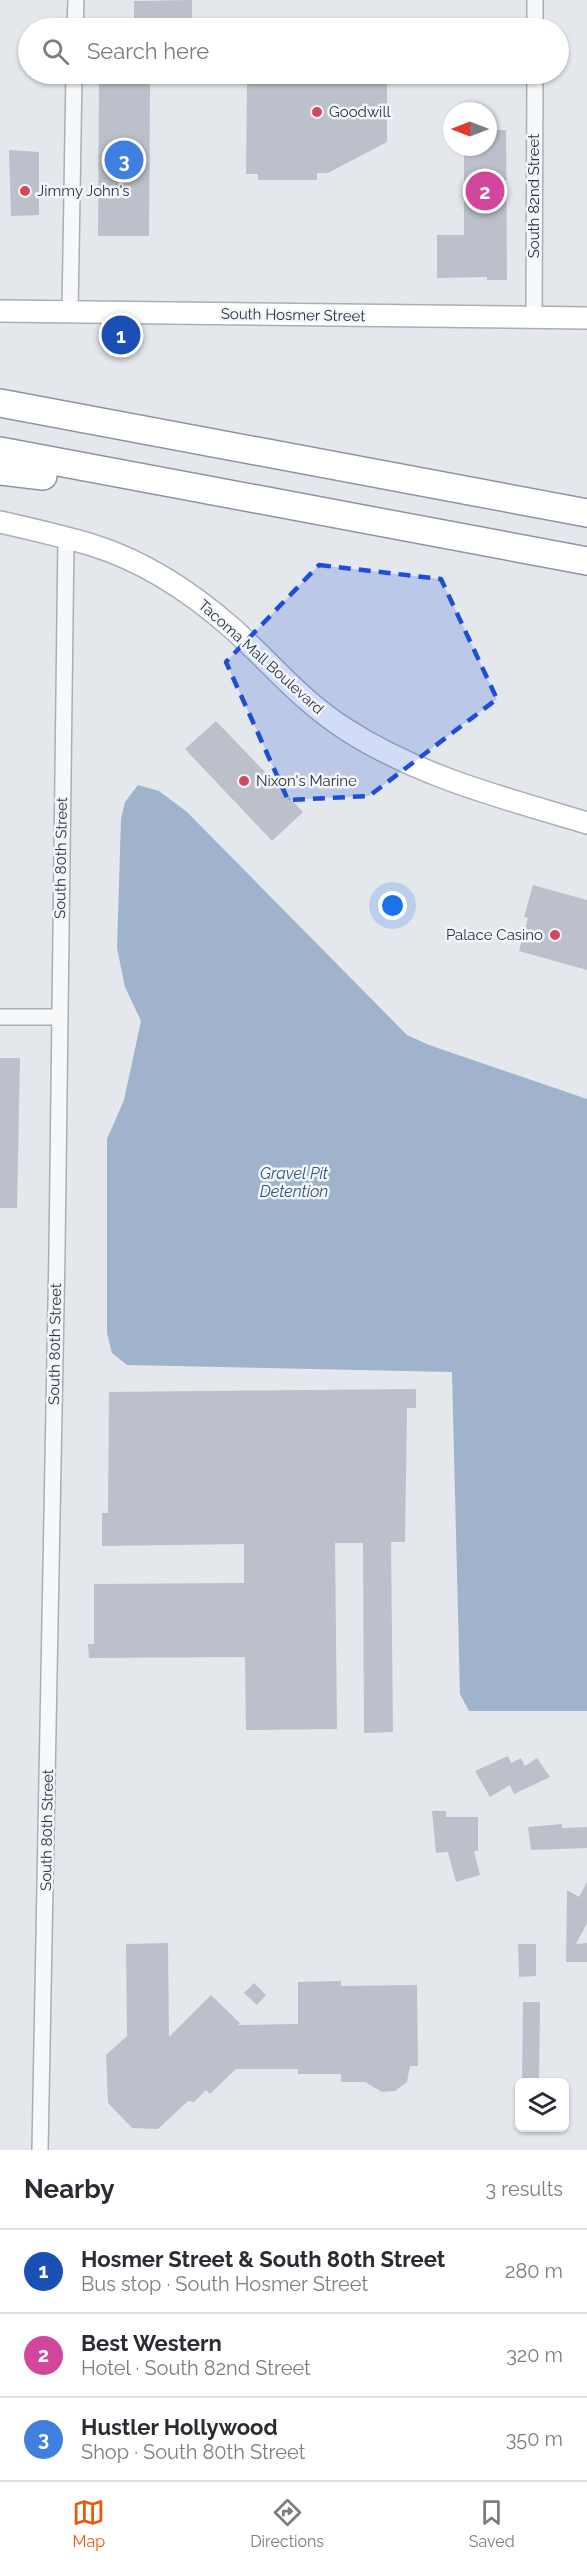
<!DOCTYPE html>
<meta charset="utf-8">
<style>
:root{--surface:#fff;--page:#f7f7f7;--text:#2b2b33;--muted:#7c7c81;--line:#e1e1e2;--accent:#ea580c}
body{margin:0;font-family:Raleway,sans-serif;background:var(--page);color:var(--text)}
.controls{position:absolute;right:18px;bottom:18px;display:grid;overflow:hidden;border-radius:9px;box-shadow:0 2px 4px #0004}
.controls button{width:54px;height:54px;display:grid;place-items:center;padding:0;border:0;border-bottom:2px solid var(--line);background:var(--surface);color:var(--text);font:30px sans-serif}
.compass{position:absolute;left:443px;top:102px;width:54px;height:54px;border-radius:50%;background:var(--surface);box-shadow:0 2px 4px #0004;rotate:270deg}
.you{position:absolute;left:393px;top:906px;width:21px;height:21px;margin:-15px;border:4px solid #fff;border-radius:50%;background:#1a73e8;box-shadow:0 0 0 9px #1a73e833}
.badge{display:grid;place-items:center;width:39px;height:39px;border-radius:50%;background:var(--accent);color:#fff;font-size:20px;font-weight:700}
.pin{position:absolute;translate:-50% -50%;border:3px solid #fff;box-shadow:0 2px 6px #0006}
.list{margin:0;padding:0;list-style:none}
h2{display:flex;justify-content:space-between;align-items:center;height:78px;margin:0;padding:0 24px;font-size:26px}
h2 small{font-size:20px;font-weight:400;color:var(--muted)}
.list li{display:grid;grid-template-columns:39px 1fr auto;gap:18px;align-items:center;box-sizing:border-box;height:84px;padding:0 24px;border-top:2px solid var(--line)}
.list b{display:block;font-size:22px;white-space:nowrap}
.list p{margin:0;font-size:20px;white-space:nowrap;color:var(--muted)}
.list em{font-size:20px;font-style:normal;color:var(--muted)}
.icon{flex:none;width:33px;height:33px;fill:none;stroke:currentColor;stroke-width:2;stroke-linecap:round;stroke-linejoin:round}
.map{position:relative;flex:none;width:587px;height:2150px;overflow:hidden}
.search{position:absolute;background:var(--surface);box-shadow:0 2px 4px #0004;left:18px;right:18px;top:18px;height:66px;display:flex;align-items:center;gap:15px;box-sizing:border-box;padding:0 21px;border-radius:33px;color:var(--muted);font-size:22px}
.sheet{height:330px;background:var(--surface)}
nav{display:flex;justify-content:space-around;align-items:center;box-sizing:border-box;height:84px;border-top:2px solid var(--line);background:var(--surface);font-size:16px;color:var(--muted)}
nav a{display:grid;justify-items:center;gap:3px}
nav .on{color:var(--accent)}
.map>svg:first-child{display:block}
.water{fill:#9fb4cc}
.building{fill:#bbc0ca}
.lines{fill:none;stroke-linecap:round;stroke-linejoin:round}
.street-casing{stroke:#a9aeb7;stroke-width:18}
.secondary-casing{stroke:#a9aeb7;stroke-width:24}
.highway-casing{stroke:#8b94a3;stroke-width:30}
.street{stroke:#f7f8fa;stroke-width:15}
.secondary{stroke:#fff;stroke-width:21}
.highway{stroke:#fff;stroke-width:27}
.marked{fill:#1d4ed8;fill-opacity:0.2;stroke:#1d4ed8;stroke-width:4.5;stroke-dasharray:12 8;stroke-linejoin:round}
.poi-dot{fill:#d1495b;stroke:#f4f6f9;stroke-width:2}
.labels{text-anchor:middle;stroke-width:5;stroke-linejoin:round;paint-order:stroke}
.poi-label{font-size:15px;fill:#2b3445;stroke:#f4f6f9;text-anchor:start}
.street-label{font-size:15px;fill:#2b3445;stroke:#f4f6f9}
.water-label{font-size:16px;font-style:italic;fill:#34527a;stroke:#f4f6f9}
</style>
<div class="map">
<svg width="587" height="2150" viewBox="0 0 587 2150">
<rect width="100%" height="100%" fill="#e4e7ec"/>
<polygon class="water" points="138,785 159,791 187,812 407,1035 429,1045 587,1099 587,1711 469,1711 460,1694 452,1372 127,1365 112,1353 107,1333 107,1139 124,1100 141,1021 125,987 117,948 121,819 125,802"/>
<g class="building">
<polygon points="192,0 192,28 134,28 134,1"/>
<polygon points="247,80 387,81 387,142 328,173 317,173 317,180 258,180 258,174 246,174"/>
<polygon points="99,83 150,84 149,236 98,236"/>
<polygon points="488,130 506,130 507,280 487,280 487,277 437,278 437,235 464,235 464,147 488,147"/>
<polygon points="9,150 39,152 39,215 11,216"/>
<polygon points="216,721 303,812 272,841 185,749"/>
<polygon points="533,885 587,900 587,970 519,951 528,918 524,917"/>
<polygon points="0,1058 20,1058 17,1208 0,1208"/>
<polygon points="416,1389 416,1408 407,1408 405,1542 391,1542 393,1732 364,1733 363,1543 335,1543 337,1729 246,1730 245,1657 89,1658 88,1644 94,1644 94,1584 244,1583 244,1544 102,1546 102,1513 108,1513 109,1392"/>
<polygon points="508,1756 511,1763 521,1758 525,1766 537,1758 550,1777 514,1794 510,1785 490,1797 475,1771"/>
<polygon points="432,1811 446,1811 446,1817 478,1817 478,1851 474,1851 480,1875 456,1882 448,1852 436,1853"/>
<polygon points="562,1824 562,1828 587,1827 587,1848 531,1850 528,1827"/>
<polygon points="587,1882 587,1923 576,1944 587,1943 587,1962 566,1962 567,1890 579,1897"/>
<polygon points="168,1943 169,2037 211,1995 240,2023 238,2025 298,2024 298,1982 341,1981 341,1986 417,1985 418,2066 410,2066 407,2082 395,2091 382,2092 365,2082 341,2082 341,2074 298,2074 298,2069 236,2069 210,2094 206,2090 194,2102 188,2101 158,2129 132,2128 108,2103 106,2055 127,2036 126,1944"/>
<polygon points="518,1944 536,1944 536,1976 519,1977"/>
<polygon points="254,1983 266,1995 257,2005 244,1993"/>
<polygon points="523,2002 540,2002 539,2082 522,2082"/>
</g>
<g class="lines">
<g class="street-casing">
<g id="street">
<polyline points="75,28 76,0"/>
<polyline points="535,28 535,0"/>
<polyline points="70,312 74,74"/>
<polyline points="534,319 535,74"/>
<polyline points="0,1017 59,1017"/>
<polyline points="40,2150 57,1251 66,537"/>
</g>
</g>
<g class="secondary-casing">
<g id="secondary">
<polyline points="0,311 587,318"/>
<path d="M0 522C31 529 62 536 92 545 144 561 192 593 232 628 271 663 301 701 347 730 420 777 504 798 587 823"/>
</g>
</g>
<g class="highway-casing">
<g id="highway">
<polyline points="0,403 587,513"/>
<polyline points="0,451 587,561"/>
<polyline points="0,471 43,476"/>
</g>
</g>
<use href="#street" class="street"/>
<use href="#secondary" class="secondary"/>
<use href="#highway" class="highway"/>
</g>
<path class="marked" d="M319 565 441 579 497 699 369 796 288 800 226 662Z"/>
<g class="poi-dot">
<circle cx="317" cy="112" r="6"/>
<circle cx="25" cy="191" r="6"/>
<circle cx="244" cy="781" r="6"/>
<circle cx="555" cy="935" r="6"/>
</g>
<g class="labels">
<g class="poi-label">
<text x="329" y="117">Goodwill</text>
<text x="37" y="196">Jimmy John's</text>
<text x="256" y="786">Nixon's Marine</text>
<text x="543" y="940" text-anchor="end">Palace Casino</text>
</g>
<g class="street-label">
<text transform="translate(534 196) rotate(-90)" y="5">South 82nd Street</text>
<text transform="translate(293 315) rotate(1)" y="5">South Hosmer Street</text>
<text transform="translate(261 657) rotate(42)" y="5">Tacoma Mall Boulevard</text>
<text transform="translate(61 858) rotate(-89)" y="5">South 80th Street</text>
<text transform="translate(55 1344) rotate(-89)" y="5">South 80th Street</text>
<text transform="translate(47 1830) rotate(-89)" y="5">South 80th Street</text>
</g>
<g class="water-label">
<text x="294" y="1179">Gravel Pit<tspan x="294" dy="18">Detention</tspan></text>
</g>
</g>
</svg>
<div class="controls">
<button><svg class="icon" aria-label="layers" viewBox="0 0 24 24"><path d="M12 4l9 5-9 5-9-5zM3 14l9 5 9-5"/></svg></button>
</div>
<svg class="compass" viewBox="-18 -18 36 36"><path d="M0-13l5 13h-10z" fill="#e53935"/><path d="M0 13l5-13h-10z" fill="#7c7c81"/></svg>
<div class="you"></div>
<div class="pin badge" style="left:121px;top:335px;background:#1a4fb4">1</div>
<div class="pin badge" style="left:485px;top:191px;background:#d1479c">2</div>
<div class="pin badge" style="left:124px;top:160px;background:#3f7fe0">3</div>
<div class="search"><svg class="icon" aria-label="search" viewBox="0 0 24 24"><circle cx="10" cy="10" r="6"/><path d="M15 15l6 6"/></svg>Search here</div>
</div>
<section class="sheet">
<h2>Nearby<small>3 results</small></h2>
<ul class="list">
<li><span class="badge" style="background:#1a4fb4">1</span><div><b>Hosmer Street &amp; South 80th Street</b><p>Bus stop · South Hosmer Street</p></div><em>280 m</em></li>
<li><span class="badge" style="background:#d1479c">2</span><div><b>Best Western</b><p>Hotel · South 82nd Street</p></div><em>320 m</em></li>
<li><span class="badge" style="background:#3f7fe0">3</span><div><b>Hustler Hollywood</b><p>Shop · South 80th Street</p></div><em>350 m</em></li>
</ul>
</section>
<nav>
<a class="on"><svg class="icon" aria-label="map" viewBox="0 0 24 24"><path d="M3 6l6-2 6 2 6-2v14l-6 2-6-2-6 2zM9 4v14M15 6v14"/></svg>Map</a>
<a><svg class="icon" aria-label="directions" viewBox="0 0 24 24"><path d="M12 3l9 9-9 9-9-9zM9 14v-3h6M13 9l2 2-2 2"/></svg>Directions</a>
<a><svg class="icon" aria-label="saved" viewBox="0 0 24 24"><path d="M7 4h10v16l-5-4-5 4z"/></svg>Saved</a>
</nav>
